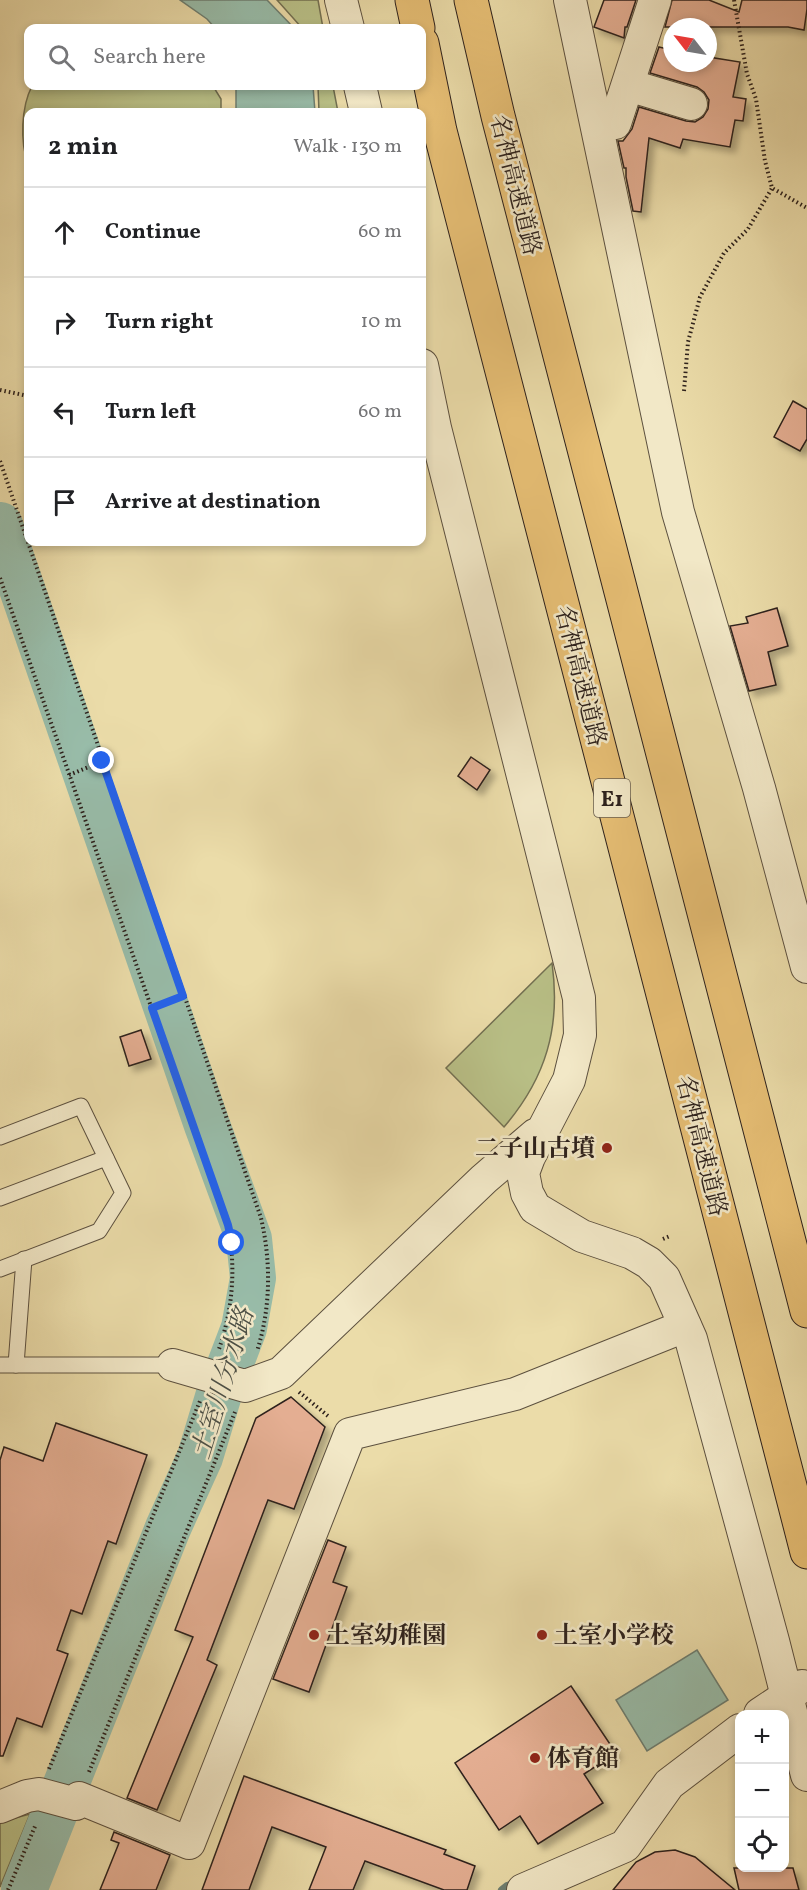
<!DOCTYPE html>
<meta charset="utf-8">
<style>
:root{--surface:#fff;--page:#f2f2f2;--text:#202124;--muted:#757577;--line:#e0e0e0}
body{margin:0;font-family:Vollkorn,"Noto Serif JP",serif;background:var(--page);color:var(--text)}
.controls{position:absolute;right:18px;bottom:18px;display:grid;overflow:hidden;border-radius:12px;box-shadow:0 3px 9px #0003}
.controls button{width:54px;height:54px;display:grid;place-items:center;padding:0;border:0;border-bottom:2px solid var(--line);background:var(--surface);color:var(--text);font:30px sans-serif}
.compass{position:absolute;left:663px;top:18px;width:54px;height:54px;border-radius:50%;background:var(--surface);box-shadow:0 3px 9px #0003;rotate:301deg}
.stop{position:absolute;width:18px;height:18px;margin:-14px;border:4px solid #2563eb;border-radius:50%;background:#fff}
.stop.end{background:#2563eb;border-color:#fff;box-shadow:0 2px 6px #0008}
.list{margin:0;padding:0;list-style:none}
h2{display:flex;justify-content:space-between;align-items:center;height:78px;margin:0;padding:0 24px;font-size:26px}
h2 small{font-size:20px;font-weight:400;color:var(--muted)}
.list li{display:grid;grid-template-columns:39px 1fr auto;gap:18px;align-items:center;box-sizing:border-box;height:90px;padding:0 24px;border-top:2px solid var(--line)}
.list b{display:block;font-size:22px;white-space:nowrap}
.list em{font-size:20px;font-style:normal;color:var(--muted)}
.icon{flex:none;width:33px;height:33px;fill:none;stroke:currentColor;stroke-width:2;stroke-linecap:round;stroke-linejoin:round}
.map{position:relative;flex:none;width:807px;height:1890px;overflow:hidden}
.search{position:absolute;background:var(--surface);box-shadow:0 3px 9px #0003;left:24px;top:24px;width:402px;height:66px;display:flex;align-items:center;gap:15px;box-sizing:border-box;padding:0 21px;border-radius:12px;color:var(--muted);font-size:22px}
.panel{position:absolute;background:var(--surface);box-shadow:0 3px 9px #0003;left:24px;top:108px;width:402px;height:438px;border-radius:12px}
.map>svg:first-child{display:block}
.green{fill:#b9c087;stroke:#737052;stroke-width:1.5}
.water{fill:#98bca9;stroke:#6d7e71;stroke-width:1.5}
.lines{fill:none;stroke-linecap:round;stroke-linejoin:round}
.stream{stroke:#6d7e71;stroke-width:8}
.river{stroke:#98bca9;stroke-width:46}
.building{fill:#e4ae92;stroke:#2d211c;stroke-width:1.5;filter:url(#shadow)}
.service-casing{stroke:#5c503f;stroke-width:17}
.minor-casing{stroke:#5c503f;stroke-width:34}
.motorway-casing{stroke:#2d211c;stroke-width:35}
.path{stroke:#2d211c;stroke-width:4;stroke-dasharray:1.5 3;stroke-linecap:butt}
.service{stroke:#f2e8c7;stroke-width:15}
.minor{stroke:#f2e8c7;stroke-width:32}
.motorway{stroke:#e6be74;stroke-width:33}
.route{stroke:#2563eb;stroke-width:8}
.poi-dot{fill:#8f2418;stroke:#f2e8c7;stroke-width:2}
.labels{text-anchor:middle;stroke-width:5;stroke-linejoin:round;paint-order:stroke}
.shield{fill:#f2e8c7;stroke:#685d4f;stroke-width:1.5}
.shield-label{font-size:22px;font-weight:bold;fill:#2d211c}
.street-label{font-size:24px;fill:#2d211c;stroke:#f2e8c7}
.poi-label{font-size:24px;font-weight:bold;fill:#2d211c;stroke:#f2e8c7;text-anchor:start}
.water-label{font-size:26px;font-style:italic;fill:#4d5046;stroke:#f2e8c7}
</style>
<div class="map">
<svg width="807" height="1890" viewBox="0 0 807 1890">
<defs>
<filter id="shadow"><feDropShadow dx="5.5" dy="5.5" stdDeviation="3" flood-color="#0004"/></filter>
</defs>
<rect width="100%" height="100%" fill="#ebdca9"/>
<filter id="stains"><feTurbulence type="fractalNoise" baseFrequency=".00333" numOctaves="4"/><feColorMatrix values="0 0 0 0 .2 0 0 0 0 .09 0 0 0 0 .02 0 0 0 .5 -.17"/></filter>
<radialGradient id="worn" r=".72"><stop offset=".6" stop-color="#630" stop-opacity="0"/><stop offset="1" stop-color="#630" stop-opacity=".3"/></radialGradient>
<g class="green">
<polygon points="277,0 318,0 323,28 302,28"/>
<path d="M32 86H213L221 99V112H28V164C20 142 21 107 32 86Z"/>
<polygon points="318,86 333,86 338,112 319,112"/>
<path d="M552 963C561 1027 546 1078 504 1127L446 1068Z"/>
<polygon points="30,1814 0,1887 0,1822"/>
</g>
<g class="water">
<polygon points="180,0 267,0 294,28 215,28 207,19"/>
<polygon points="236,86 313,86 315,112 236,112"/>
<polygon points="697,1650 728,1700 647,1751 616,1700"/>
</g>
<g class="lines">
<polyline class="stream" points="502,1890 507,1886 517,1883"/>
<polyline class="river" points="0,525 207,1125 249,1239 253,1278 244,1328 219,1394 200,1457 168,1528 24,1890"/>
</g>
<g class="building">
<polygon points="604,0 636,0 627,27 625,27 624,38 594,27"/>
<polygon points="672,0 709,0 739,12 742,0 807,0 807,9 804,30 788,27 665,27"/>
<polygon points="659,47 672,50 672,63 708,63 708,57 740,62 733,97 746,99 743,121 735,120 730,147 683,139 680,148 649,138 641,212 633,211 626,177 626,168 624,168 618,141 623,141 632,129 639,107 686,121 695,122 703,117 708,109 709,100 704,92 697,87 650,73"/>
<polygon points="793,401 807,409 807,439 800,451 774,437"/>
<polygon points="777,608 788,646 768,652 776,685 749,691 730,626 748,623 746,617"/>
<polygon points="471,757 490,770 477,790 458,776"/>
<polygon points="141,1030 151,1059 129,1066 120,1037"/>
<polygon points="291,1397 325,1427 294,1509 268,1500 207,1660 217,1665 157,1810 127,1798 193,1637 175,1630 256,1418"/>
<polygon points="56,1423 147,1455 116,1544 108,1541 82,1614 71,1610 57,1650 68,1654 42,1727 17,1718 3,1756 0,1756 0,1460 4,1447 43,1461"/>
<polygon points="328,1540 346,1547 333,1582 347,1587 309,1692 273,1679"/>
<polygon points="571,1686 616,1753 584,1774 603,1803 538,1844 520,1816 499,1830 455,1763"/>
<polygon points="244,1776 446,1850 444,1854 475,1866 467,1890 444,1890 365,1861 353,1890 309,1890 326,1847 272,1827 249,1890 202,1890"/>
<polygon points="114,1832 170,1855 156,1890 100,1890 119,1843 111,1840"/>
<polygon points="675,1850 695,1857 735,1890 613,1890 636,1862 655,1852"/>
<polygon points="734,1868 793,1868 799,1890 739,1890"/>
</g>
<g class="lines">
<g class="service-casing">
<g id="service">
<polyline points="0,1137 81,1106 123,1193 99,1231 0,1269"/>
<polyline points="0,1198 106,1158"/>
<polyline points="0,1365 173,1365"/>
<polyline points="16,1365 24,1259"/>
</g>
</g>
<g class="minor-casing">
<g id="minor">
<polyline points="341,0 348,28"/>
<polyline points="570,0 678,512 759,788 807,967"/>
<polyline points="628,85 691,104"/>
<polyline points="360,86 366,112"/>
<polyline points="597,125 615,123 655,0"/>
<polyline points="422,365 435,428 579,998 580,1035 569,1080 529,1157 523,1173 527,1193 535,1208 582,1236 632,1253 649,1263 664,1278 691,1339 773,1641 807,1775"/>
<polyline points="173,1365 245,1386 281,1373 484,1179 535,1135"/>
<polyline points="760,1714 802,1686"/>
<polyline points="0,1807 27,1796 39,1794 76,1804 79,1798 189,1843 350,1434 515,1394 685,1326"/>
<polyline points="523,1890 625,1846 669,1784 740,1730"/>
</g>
</g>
<g class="motorway-casing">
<g id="motorway">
<polyline points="412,0 418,28"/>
<polyline points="471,0 498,116 807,1311"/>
<polyline points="422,43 440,131 807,1552"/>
</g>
</g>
<g class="path">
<polyline points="734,0 747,74 756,99 765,161 772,188 807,208"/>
<polyline points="0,390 28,396"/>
<polyline points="684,391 688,342 700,297 724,253 748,229 772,188"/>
<path d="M0 461 261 1218C271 1261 271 1308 257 1351"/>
<polyline points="230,542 233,543 234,542"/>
<path d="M0 578 228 1225C236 1268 233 1308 219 1349"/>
<polyline points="69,775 103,761"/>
<polyline points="152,1008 183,996"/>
<polyline points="663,1239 670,1236"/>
<polyline points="299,1392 328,1416"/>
<polyline points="49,1769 200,1401"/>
<polyline points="89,1772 235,1412"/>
<polyline points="8,1890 36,1824"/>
</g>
<use href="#service" class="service"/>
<use href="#minor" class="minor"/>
<use href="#motorway" class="motorway"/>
</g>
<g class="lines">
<polyline class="route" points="102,761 183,996 152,1008 228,1225 232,1243"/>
</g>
<g class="poi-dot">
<circle cx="607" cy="1148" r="6"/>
<circle cx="314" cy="1635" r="6"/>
<circle cx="542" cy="1635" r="6"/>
<circle cx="535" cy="1758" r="6"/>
</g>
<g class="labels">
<rect class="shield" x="594" y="779" width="36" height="38" rx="4.5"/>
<g class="shield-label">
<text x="612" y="806">E1</text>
</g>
<g class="street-label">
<text transform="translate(516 185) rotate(76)" y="8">名神高速道路</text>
<text transform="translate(581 676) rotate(76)" y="8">名神高速道路</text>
<text transform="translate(702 1146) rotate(76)" y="8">名神高速道路</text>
</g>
<g class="poi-label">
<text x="595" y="1156" text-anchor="end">二子山古墳</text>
<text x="326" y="1643">土室幼稚園</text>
<text x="554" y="1643">土室小学校</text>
<text x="547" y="1766">体育館</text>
</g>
<g class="water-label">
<text transform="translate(222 1383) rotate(-73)" y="9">土室川分水路</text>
</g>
</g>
<rect width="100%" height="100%" filter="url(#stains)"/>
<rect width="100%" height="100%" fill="url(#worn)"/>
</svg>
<div class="controls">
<button>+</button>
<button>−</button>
<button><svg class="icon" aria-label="locate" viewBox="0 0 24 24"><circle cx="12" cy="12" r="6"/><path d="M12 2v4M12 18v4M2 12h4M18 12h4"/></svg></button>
</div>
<svg class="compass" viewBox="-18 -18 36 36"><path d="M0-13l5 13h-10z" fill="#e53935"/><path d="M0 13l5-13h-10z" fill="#757577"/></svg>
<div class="stop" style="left:232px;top:1243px"></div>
<div class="stop end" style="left:102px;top:761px"></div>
<div class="search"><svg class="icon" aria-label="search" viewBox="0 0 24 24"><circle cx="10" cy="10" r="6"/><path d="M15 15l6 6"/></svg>Search here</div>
<section class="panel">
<h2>2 min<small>Walk · 130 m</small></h2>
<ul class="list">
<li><svg class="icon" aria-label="ahead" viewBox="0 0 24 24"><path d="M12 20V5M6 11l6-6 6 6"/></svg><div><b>Continue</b></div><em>60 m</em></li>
<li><svg class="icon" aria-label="right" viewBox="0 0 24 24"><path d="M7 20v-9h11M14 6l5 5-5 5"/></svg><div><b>Turn right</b></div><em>10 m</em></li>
<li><svg class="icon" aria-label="left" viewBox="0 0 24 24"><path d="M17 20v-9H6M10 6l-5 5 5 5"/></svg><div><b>Turn left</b></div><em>60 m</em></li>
<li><svg class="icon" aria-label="arrive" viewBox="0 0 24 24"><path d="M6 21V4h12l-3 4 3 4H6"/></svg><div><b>Arrive at destination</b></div></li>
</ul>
</section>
</div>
